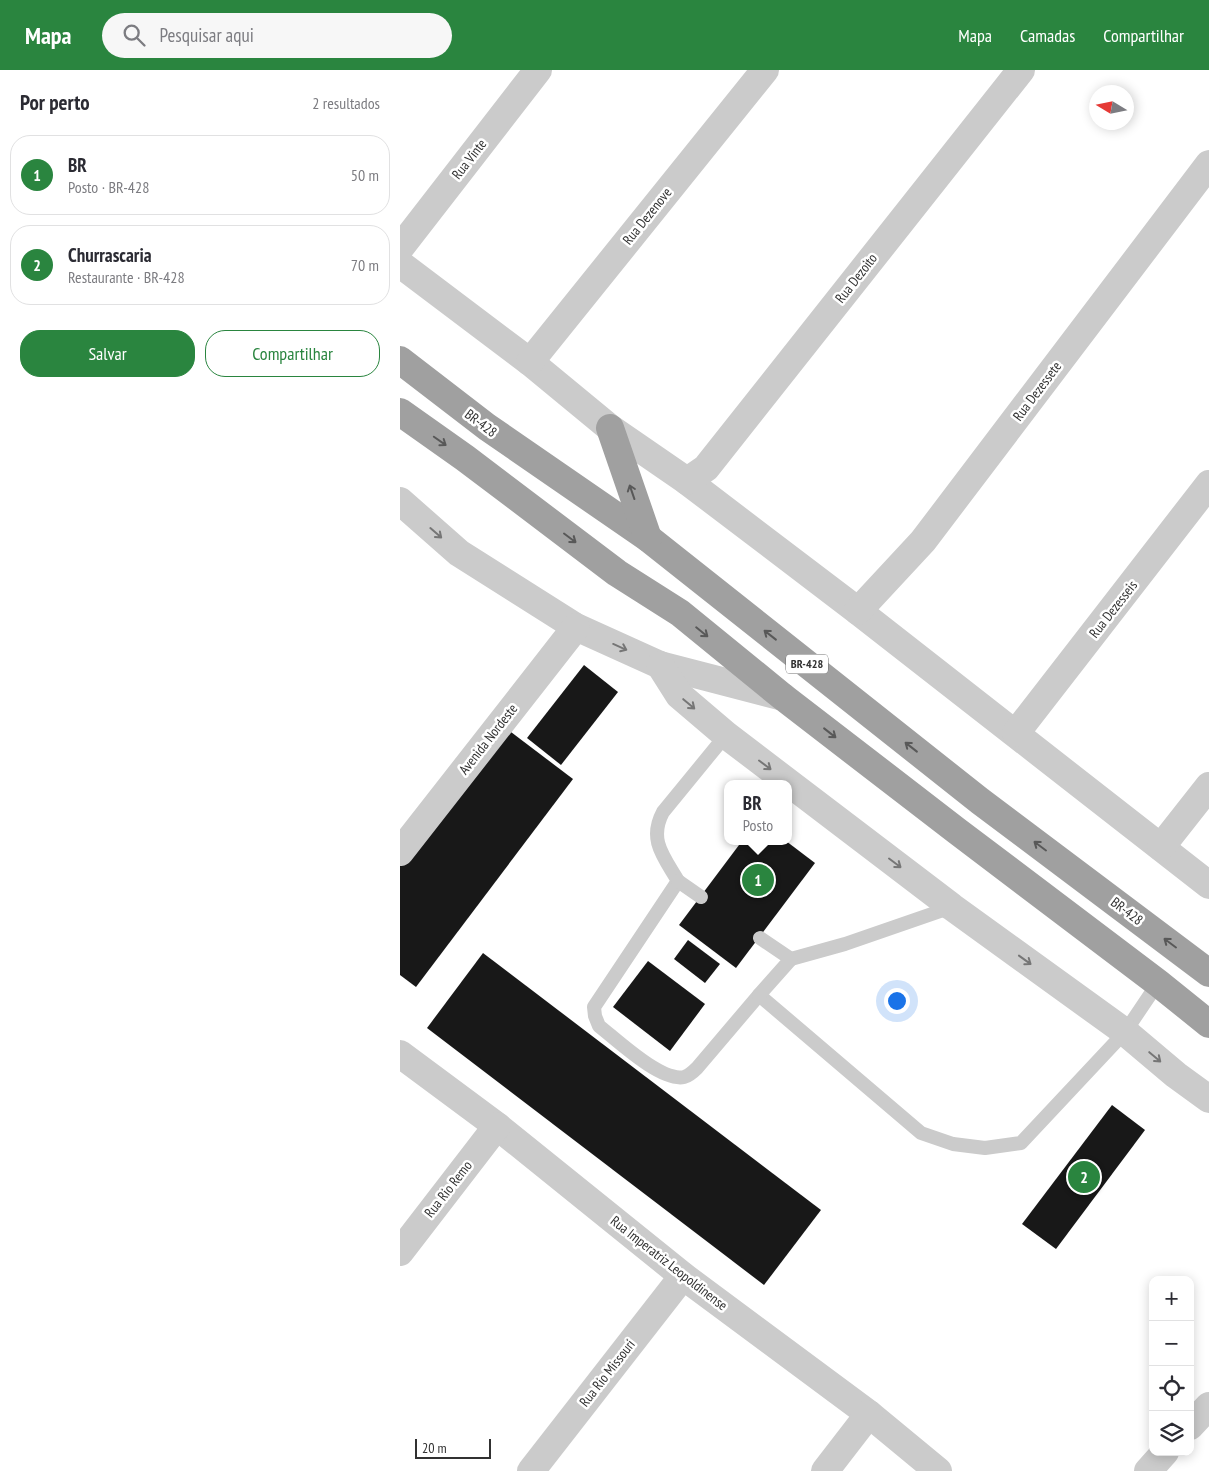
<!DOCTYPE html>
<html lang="pt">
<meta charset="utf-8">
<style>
:root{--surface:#fff;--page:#f7f7f7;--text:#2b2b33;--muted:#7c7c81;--line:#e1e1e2;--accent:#2a853f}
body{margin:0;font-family:"PT Sans Narrow",sans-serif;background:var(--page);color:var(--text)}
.controls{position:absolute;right:15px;bottom:15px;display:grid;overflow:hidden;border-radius:10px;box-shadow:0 2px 12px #0003}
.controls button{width:45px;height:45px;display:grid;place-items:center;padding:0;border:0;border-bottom:1px solid var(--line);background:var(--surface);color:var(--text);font:25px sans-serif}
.compass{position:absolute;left:689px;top:15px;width:45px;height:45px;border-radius:50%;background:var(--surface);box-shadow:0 2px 12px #0003;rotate:280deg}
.scale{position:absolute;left:15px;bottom:12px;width:76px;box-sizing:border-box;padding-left:5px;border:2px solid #313131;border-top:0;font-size:14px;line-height:18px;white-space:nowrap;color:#313131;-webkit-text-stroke:4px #fff;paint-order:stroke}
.you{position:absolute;left:496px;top:930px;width:18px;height:18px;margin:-12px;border:4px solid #fff;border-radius:50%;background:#1a73e8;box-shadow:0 0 0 8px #1a73e833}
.badge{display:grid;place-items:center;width:32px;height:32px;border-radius:50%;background:var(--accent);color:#fff;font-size:16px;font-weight:700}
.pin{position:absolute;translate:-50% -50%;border:2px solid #fff;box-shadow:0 1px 5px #0006}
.popup{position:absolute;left:324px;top:710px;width:68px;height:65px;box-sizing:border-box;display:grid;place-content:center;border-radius:10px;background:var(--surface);filter:drop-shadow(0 1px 4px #0005);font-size:16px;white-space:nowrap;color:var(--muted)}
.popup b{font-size:19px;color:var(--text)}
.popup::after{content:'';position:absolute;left:50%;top:100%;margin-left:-10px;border:10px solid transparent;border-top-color:var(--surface)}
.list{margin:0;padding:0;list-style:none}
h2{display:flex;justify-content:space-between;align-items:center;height:65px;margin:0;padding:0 20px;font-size:21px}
h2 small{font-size:16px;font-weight:400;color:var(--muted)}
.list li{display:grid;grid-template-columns:32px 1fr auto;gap:15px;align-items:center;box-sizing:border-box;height:80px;margin:0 10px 10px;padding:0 10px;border:1px solid var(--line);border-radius:20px}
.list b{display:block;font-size:19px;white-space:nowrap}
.list p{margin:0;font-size:16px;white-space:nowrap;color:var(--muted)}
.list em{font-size:16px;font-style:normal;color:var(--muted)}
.actions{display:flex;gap:10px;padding:15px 20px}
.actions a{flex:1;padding:11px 0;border:1px solid var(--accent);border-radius:20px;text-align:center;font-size:18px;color:var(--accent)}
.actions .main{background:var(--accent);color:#fff}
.icon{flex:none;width:28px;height:28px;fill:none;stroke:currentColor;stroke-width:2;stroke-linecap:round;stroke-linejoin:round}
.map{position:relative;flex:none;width:809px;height:1401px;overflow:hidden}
header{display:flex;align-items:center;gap:30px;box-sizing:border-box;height:70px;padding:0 25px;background:var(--accent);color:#fff}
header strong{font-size:24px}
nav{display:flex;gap:28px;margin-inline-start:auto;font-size:18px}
.search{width:350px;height:45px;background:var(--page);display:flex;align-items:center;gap:12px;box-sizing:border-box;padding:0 18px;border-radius:28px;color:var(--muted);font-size:19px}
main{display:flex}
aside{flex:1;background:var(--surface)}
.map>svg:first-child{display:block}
.building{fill:#181818}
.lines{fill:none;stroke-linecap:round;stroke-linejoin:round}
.service{stroke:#cbcbcb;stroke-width:14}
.minor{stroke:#cbcbcb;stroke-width:28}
.tertiary{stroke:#cbcbcb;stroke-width:28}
.trunk{stroke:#a0a0a0;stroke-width:28}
.oneway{stroke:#585858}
.oneway2{stroke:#767676}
.labels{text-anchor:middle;stroke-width:5;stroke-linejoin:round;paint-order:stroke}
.shield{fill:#fff;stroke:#6f6f6f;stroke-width:1}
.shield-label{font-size:12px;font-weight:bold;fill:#313131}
.street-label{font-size:14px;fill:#313131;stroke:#fff}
</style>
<header>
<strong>Mapa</strong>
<div class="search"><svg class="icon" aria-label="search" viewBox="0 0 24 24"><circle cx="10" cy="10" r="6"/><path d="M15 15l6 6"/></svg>Pesquisar aqui</div>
<nav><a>Mapa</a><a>Camadas</a><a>Compartilhar</a></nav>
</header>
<main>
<aside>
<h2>Por perto<small>2 resultados</small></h2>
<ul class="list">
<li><span class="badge">1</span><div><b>BR</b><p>Posto · BR-428</p></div><em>50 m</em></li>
<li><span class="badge">2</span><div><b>Churrascaria</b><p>Restaurante · BR-428</p></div><em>70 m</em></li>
</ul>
<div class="actions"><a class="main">Salvar</a><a>Compartilhar</a></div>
</aside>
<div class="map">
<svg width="809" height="1401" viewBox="0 0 809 1401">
<rect width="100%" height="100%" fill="#fff"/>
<g class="building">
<polygon points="184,595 218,622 161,695 127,668"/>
<polygon points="103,656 173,709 16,917 0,905 0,792"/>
<polygon points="342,771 386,771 415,793 336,898 279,855"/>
<polygon points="288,870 320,894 305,913 274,889"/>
<polygon points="83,883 421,1140 364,1215 27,958"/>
<polygon points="248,891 305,934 270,981 213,937"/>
<polygon points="712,1035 745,1060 656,1179 622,1154"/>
</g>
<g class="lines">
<g class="service">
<path d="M326 665 263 742C248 770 264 787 278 811L194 937 195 946 199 956C217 970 261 1012 284 1007 288 1006 294 1001 297 998L359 925 521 1063 553 1074 585 1078 621 1073 725 962 758 913"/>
<polyline points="278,811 301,827"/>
<polyline points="391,889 445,874 552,837"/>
<polyline points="359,925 391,889 360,868"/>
</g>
<g class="minor">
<polyline points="0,178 138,0"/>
<polyline points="0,194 130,292 210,358 287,411 458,541 809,815"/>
<polyline points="130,292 365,0"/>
<polyline points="287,411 306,398 621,0"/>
<polyline points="0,431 59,483 176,557 260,595 383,627"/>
<polyline points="458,541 523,471 809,94"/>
<polyline points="260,595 279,625 326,665 552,837 725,962 776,1005 809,1029"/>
<polyline points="616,663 809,414"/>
<polyline points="761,777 809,716"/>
<polyline points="0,782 176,557"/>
<polyline points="0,984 97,1056 283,1206 469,1344 538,1401"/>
<polyline points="0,1182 97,1056"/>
<polyline points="131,1401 283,1206"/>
<polyline points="425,1401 469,1344"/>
</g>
<g class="tertiary">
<polyline points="790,1356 809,1336"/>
<polyline points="748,1401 765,1382"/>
</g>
<g class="trunk">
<polyline points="0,290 87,357 248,468 580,731 809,903"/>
<polyline points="0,342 65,388 217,503 280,543 383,627 557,761 758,913 809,954"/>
<polyline points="210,358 248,468"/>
</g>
</g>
<defs><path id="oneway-shaft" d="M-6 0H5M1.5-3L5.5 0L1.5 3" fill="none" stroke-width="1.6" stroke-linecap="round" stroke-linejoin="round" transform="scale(1.25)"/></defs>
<g class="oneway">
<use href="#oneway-shaft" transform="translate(40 371) rotate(35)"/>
<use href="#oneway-shaft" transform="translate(232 422) rotate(-109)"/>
<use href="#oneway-shaft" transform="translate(170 468) rotate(37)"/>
<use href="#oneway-shaft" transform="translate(302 562) rotate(39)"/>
<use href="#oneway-shaft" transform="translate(370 565) rotate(-142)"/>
<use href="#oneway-shaft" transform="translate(430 663) rotate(38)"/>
<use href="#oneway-shaft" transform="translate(511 677) rotate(-142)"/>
<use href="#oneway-shaft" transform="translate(640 776) rotate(-143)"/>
<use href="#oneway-shaft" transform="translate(770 873) rotate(-143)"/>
</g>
<g class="oneway2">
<use href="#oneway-shaft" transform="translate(36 463) rotate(41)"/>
<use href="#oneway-shaft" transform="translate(220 577) rotate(24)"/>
<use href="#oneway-shaft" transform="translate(289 634) rotate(40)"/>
<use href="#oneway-shaft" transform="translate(365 695) rotate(37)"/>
<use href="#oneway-shaft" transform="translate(495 793) rotate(37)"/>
<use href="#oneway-shaft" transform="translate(625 890) rotate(36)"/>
<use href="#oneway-shaft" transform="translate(755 987) rotate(40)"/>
</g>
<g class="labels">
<rect class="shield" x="386" y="584.5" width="42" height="19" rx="4"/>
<g class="shield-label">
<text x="407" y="598">BR-428</text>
</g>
<g class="street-label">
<text transform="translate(69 89) rotate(-52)" y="5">Rua Vinte</text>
<text transform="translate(247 146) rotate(-51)" y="5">Rua Dezenove</text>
<text transform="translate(456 208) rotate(-52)" y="5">Rua Dezoito</text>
<text transform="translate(637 321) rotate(-53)" y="5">Rua Dezessete</text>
<text transform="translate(81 353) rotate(37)" y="5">BR-428</text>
<text transform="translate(713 539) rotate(-52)" y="5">Rua Dezesseis</text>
<text transform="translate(88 669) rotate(-52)" y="5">Avenida Nordeste</text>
<text transform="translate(727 841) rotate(37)" y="5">BR-428</text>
<text transform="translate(48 1119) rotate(-52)" y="5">Rua Rio Remo</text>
<text transform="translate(269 1193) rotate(38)" y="5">Rua Imperatriz Leopoldinense</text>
<text transform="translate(207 1303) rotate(-52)" y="5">Rua Rio Missouri</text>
</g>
</g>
</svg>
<div class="controls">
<button>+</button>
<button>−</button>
<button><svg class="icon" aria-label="locate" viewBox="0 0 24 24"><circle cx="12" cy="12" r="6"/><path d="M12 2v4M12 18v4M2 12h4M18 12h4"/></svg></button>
<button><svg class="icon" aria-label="layers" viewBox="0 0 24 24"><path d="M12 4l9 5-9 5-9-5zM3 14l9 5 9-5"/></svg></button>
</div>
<svg class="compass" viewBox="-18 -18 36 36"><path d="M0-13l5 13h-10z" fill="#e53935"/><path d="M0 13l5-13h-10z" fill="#7c7c81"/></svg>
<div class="scale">20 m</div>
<div class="you"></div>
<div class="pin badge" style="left:358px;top:810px">1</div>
<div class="popup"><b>BR</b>Posto</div>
<div class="pin badge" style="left:684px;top:1107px">2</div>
</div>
</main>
